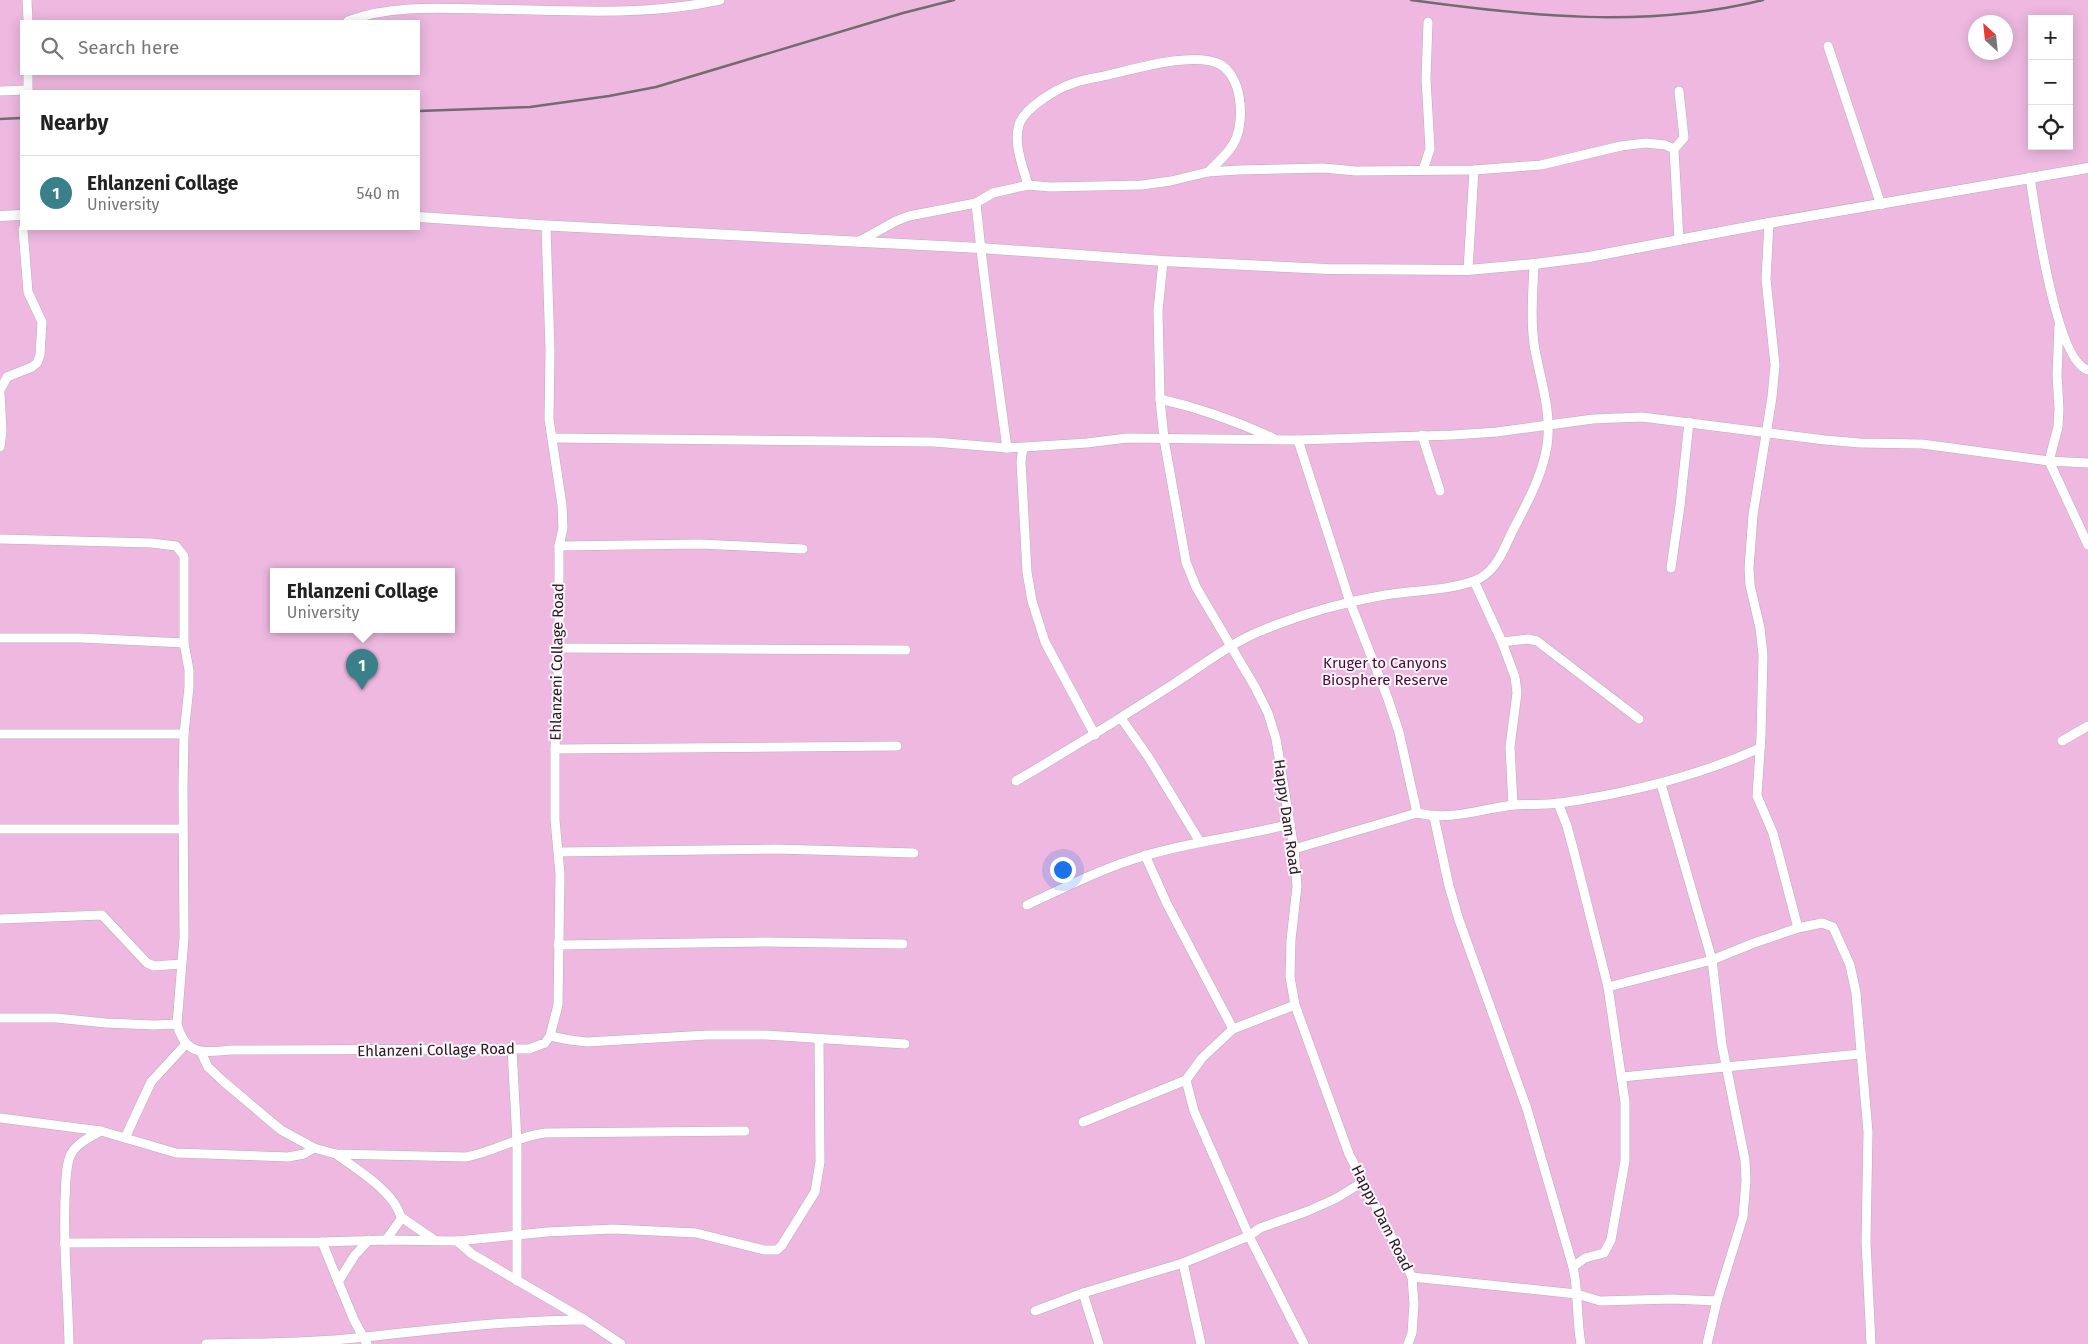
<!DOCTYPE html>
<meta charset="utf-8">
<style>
:root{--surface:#fff;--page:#f2f2f2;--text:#222;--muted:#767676;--line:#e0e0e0;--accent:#39808b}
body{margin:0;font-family:"Fira Sans",sans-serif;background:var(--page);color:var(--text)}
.controls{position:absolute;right:15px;top:15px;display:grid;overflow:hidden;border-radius:0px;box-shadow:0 2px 12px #0003}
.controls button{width:45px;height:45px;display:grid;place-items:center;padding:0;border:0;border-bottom:1px solid var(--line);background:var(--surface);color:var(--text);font:25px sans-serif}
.compass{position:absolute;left:1968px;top:15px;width:45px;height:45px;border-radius:50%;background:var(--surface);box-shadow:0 2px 12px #0003;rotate:333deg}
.you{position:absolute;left:1062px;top:869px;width:18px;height:18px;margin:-12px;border:4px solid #fff;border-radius:50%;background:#1a73e8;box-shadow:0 0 0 8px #1a73e833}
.badge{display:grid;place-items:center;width:32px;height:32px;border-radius:50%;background:var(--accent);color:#fff;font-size:16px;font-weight:700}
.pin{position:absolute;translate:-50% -41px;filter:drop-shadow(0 1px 2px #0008)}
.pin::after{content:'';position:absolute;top:26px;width:18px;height:15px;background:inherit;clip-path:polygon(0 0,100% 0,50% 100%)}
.popup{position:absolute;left:270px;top:568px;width:185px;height:65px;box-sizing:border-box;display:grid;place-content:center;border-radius:0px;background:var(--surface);filter:drop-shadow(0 1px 4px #0005);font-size:16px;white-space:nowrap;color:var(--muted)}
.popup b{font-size:19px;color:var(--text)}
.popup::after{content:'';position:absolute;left:50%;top:100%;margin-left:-10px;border:10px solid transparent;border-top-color:var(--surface)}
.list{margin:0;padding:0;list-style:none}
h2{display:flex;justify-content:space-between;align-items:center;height:65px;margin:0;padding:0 20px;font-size:21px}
h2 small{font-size:16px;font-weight:400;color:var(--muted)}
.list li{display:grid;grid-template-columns:32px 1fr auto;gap:15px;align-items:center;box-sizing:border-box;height:75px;padding:0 20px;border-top:1px solid var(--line)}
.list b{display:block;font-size:19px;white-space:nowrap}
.list p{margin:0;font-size:16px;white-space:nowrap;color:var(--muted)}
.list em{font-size:16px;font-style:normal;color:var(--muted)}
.icon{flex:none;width:28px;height:28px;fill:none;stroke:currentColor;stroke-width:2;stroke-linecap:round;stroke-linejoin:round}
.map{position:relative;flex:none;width:2088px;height:1344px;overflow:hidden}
.search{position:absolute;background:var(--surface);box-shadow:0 2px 12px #0003;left:20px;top:20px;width:400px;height:55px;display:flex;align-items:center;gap:12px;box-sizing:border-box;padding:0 18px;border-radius:0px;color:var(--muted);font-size:19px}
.panel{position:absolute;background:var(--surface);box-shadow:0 2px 12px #0003;left:20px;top:90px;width:400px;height:140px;border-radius:0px}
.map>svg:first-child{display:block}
.green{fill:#eeb8e0;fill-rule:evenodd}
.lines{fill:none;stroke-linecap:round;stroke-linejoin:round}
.minor-casing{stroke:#b8afb5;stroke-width:10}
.tertiary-casing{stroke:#b8afb5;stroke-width:11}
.minor{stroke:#fff;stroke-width:9}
.tertiary{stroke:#fff;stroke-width:10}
.rail{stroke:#726c70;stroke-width:2.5}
.labels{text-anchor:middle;stroke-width:4;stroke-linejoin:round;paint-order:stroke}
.street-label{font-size:15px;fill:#232022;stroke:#fef5fb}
.park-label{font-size:15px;fill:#480a3d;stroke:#fef5fb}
</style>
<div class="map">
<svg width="2088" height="1344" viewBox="0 0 2088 1344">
<rect width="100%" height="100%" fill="#f1e8ee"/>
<path class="green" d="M0 0H2088V1344H0ZM2032 19H2069V146H2032ZM21 21H419V74H21ZM1976 22H2006V52H1976ZM21 91H419V229H21ZM273 571H451V629H273Z"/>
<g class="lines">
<g class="minor-casing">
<g id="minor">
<polyline points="27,0 28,21"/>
<path d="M348 21C389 5 441 8 484 9 562 10 643 17 720 0"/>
<polyline points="1828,46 1881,205"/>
<polyline points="0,91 28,90"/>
<polyline points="28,91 28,74"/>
<polyline points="1674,149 1684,138 1679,91"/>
<polyline points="1423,170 1430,149 1426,78 1428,22"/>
<path d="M2030 177C2035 210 2056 361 2088 370"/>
<path d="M1028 185C1023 167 1012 141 1020 122 1027 107 1056 89 1071 84 1083 79 1096 78 1108 75 1135 69 1191 52 1217 63 1232 69 1239 88 1240 104 1243 138 1232 150 1208 172"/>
<path d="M976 203C984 285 996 367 1007 448"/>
<polyline points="1769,223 1766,279 1775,365 1772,397 1753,515 1749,568 1750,585 1760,628 1763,655 1761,736 1757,796 1773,833 1798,928"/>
<polyline points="858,242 896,221 909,216 976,203 993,193 1028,185 1050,187 1142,185 1171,181 1208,172 1238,170 1323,168 1356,171 1474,170 1541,165 1621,146 1646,143 1665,145 1674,149 1679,240"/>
<polyline points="1163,261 1158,311 1160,399 1164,439 1186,562 1196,587 1255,687 1268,713 1276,739 1294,849 1297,886 1291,940 1290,977 1295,1005 1349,1154 1412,1277 1414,1304 1412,1333 1408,1344"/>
<polyline points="1468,270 1474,170"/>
<polyline points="2059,325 2057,375 2059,409 2058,427 2049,461 2088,545"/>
<polyline points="0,390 7,377 32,367 37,363 40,355 42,322 28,292 23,229"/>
<polyline points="0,393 2,431 0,447"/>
<path d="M1160 399C1200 408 1236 421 1273 438"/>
<polyline points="1422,435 1440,491"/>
<polyline points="552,438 934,442 1007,448 1087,443 1127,438 1298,440 1453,435 1497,432 1593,419 1642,417 1825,440 1860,443 1922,444 2049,461 2088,463"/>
<polyline points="1298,440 1350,602 1388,699 1399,732 1417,813"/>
<polyline points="1023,448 1021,461 1027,572 1032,601 1045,642 1095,735"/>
<path d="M0 539 151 543 176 546 184 556V643L189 670V687L184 734 183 787 184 938 177 1024C186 1057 203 1052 232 1050L529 1049 545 1043 550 1036 558 1005 560 874 555 820V749L559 648V546L563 528 562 505 549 419 550 350 546 226"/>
<polyline points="559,546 700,544 803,549"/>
<polyline points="1671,568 1680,506 1689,422"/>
<polyline points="1474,581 1502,642 1515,677 1517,693 1510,747 1513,805"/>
<polyline points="0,638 81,638 184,643"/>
<polyline points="1502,642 1528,639 1537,641 1639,719"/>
<polyline points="559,648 906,650"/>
<polyline points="1121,718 1149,758 1200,842"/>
<polyline points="0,734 184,734"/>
<polyline points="2062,741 2088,726"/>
<polyline points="555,749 897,746"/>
<path d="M1016 781C1069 750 1121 718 1172 685 1202 666 1230 643 1263 630 1302 614 1344 602 1385 595 1415 590 1445 591 1474 581 1495 574 1503 551 1512 532 1526 505 1542 477 1547 446 1552 413 1541 382 1535 350 1530 322 1533 292 1534 264"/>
<polyline points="1661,784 1712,960 1722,1045 1745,1160 1746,1180 1743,1217 1717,1301 1707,1344"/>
<polyline points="1558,803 1567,826 1574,852 1608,987 1625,1102 1625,1161 1611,1240 1604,1253 1585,1258 1573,1267"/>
<path d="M1434 817 1449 886 1459 920 1527 1109 1573 1267C1579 1292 1576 1318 1581 1344"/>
<polyline points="0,829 182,829"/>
<path d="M1294 849 1417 813C1452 821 1479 809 1514 805 1529 804 1545 805 1560 803 1629 793 1696 777 1760 748"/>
<polyline points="559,852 776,849 914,853"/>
<polyline points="1145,855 1167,904 1233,1029"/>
<path d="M1027 905C1065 887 1103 868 1144 856 1192 841 1242 837 1290 824"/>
<polyline points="0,919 102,915 147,963 154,966 181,964"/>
<polyline points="558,945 765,942 903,944"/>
<polyline points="1608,987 1712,960 1754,943 1798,928 1822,923 1833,927 1850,965 1856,993 1868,1132 1866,1242 1871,1344"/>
<polyline points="0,1018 56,1018 106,1023 154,1025 177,1024"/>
<polyline points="550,1036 570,1040 587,1042 707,1035 766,1035 905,1044"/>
<polyline points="512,1049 517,1141 517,1281"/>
<path d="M201 1052 208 1067 224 1082 281 1130 314 1148 336 1154 466 1157C494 1152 518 1136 545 1133L745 1131"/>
<polyline points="1622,1077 1860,1054"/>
<polyline points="1186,1080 1194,1111 1249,1236 1304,1344"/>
<polyline points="0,1118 101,1131 176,1153 288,1157 304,1154 314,1148"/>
<polyline points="1083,1122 1186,1080 1202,1058 1233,1029 1295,1005"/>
<polyline points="125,1138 151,1082 186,1044"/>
<path d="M336 1154C356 1169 397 1193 401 1219L386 1240"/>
<polyline points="401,1217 433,1239"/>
<polyline points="457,1241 472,1254 585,1320 621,1344"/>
<polyline points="322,1242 354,1320 367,1344"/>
<polyline points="64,1243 322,1242 386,1240 457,1241 547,1232 613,1229 696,1233 764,1250 777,1250 782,1245 815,1192 820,1162 819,1039"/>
<polyline points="1183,1263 1201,1344"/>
<polyline points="1412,1277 1577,1294 1600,1301 1672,1299 1717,1301"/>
<polyline points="338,1282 355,1255 369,1240"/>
<polyline points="1083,1293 1099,1344"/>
<polyline points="1035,1311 1083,1293 1183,1263 1249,1236 1260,1228 1308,1211 1335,1199 1363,1182"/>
<path d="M69 1344C68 1295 63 1248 65 1199 66 1185 65 1167 71 1154 77 1143 90 1137 101 1131"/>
<path d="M206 1344C259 1343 313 1343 366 1337 439 1329 512 1320 585 1320"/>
</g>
</g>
<g class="tertiary-casing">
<g id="tertiary">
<polyline points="0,216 21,215"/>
<polyline points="419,217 538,225 980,248 1163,261 1327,269 1468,270 1534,264 1589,257 1769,223 2088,168"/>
</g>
</g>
<use href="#minor" class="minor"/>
<use href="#tertiary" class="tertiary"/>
<g class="rail">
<path d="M1411 0C1527 16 1647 29 1763 0"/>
<polyline points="419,111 530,107 609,96 656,87 903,13 954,0"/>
<polyline points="0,119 21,118"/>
</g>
</g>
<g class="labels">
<g class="street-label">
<text transform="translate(557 662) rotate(-89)" y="5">Ehlanzeni Collage Road</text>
<text transform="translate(1287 817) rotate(82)" y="5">Happy Dam Road</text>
<text transform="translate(436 1050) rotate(-1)" y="5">Ehlanzeni Collage Road</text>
<text transform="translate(1382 1218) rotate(63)" y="5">Happy Dam Road</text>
</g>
<g class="park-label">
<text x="1385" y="668">Kruger to Canyons<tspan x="1385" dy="17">Biosphere Reserve</tspan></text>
</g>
</g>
</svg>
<div class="controls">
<button>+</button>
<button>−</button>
<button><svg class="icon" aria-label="locate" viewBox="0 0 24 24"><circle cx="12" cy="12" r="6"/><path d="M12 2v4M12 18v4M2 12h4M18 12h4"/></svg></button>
</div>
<svg class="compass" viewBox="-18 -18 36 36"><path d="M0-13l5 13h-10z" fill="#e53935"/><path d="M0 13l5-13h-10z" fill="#767676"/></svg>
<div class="you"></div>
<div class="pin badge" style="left:362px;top:690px">1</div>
<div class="popup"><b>Ehlanzeni Collage</b>University</div>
<div class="search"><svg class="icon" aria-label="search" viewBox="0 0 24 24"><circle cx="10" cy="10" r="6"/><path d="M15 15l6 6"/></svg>Search here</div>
<section class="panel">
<h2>Nearby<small></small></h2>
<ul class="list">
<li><span class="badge">1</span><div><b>Ehlanzeni Collage</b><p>University</p></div><em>540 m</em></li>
</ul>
</section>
</div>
